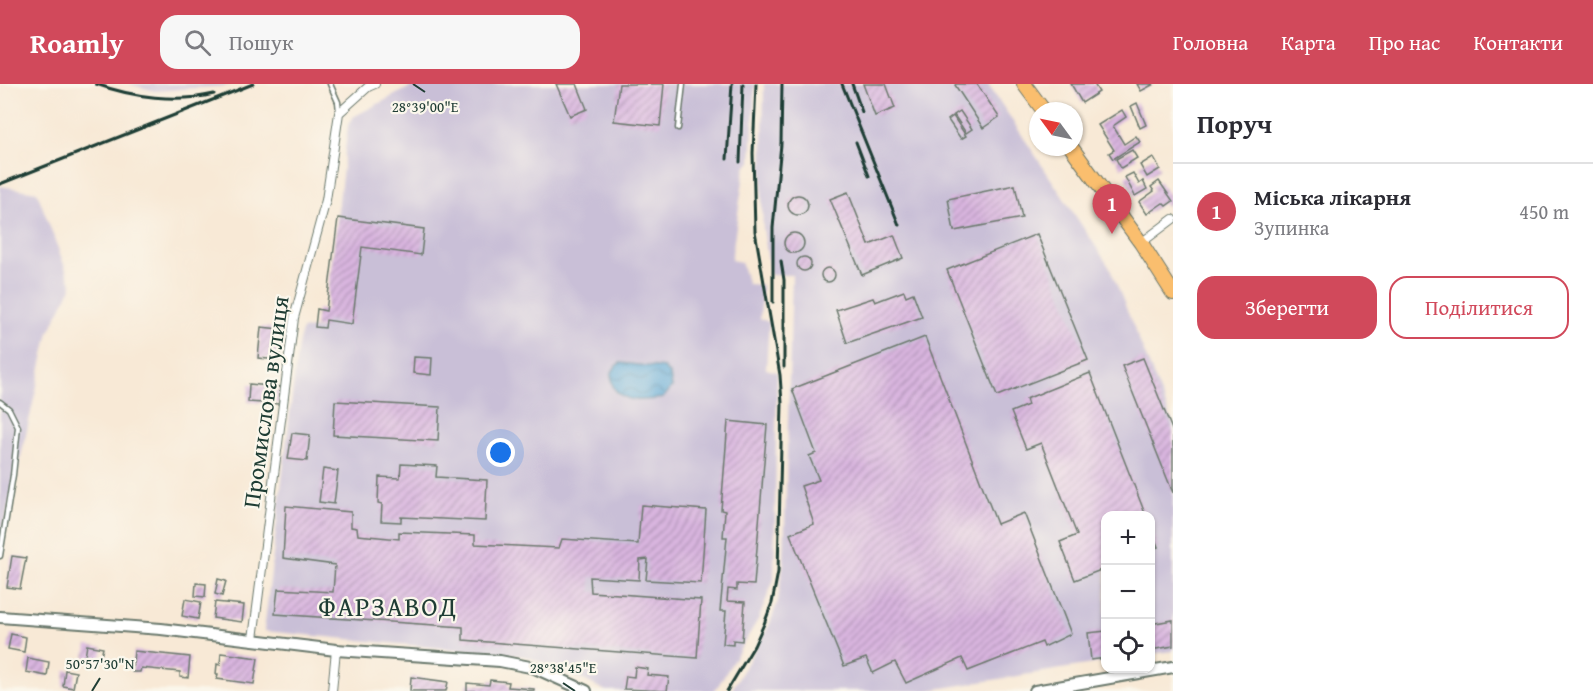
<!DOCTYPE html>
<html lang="uk">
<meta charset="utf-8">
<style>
:root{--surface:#fff;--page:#f7f7f7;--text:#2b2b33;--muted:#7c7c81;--line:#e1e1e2;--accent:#d1495b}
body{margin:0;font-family:"Gentium Book Plus",serif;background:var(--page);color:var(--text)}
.controls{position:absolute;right:18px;bottom:18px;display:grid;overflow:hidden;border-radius:12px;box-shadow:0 2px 4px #0004}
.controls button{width:54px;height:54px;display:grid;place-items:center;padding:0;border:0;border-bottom:2px solid var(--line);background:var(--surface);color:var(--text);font:30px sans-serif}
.compass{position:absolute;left:1029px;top:18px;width:54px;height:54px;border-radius:50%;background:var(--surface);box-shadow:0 2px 4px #0004;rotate:303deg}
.you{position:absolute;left:501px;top:369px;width:21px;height:21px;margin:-15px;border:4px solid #fff;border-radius:50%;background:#1a73e8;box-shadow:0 0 0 9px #1a73e833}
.badge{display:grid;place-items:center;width:39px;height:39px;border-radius:50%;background:var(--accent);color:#fff;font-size:20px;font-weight:700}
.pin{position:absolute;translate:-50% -50px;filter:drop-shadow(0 2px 3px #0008)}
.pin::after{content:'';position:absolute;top:32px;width:21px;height:18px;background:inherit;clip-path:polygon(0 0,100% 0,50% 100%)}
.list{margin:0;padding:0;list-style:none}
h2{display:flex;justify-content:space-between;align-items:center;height:78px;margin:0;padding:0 24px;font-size:26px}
h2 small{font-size:20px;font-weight:400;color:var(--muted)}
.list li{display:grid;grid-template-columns:39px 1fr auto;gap:18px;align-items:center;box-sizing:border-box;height:96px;padding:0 24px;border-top:2px solid var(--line)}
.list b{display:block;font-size:22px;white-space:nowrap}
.list p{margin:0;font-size:20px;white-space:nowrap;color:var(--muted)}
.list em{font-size:20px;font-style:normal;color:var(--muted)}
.actions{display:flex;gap:12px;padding:18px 24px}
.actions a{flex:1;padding:14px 0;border:2px solid var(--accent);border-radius:18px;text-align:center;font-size:21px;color:var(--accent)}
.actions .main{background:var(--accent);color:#fff}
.icon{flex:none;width:33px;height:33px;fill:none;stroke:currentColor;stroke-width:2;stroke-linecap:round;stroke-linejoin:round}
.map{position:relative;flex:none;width:1173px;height:607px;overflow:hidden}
header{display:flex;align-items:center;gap:36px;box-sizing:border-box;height:84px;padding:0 30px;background:var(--accent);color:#fff}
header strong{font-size:28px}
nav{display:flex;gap:33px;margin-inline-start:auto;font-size:21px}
.search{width:420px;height:54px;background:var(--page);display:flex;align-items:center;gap:15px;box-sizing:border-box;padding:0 21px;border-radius:18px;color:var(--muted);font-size:22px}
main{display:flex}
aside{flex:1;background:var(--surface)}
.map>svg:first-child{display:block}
.industrial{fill:#c9bfd7}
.water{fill:url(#water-waves);stroke:#3e7284;stroke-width:1.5}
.building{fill:url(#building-hatch)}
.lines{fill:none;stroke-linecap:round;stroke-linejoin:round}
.service-casing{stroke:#6b796d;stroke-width:7}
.minor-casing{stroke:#6b796d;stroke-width:10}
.tertiary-casing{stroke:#6b796d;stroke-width:14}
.trunk-casing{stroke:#6b796d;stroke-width:16}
.service{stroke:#fff;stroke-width:4}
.minor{stroke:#fff;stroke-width:8}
.tertiary{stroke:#fff;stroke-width:10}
.trunk{stroke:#fabe6e;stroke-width:14}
.rail{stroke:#1f3d34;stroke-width:3}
.ticks{fill:none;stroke:#1f3d34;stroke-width:2}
.labels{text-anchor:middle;stroke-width:4.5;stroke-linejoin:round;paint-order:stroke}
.street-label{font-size:24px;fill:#1f3d34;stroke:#fbf7ec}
.quarter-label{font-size:27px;letter-spacing:1.5px;fill:#1f3d34;stroke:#fbf7ec}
.ticks-label{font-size:15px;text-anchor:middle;fill:#1f3d34;stroke:#fbf7ec;stroke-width:4.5;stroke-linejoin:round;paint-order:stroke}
</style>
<header>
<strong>Roamly</strong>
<div class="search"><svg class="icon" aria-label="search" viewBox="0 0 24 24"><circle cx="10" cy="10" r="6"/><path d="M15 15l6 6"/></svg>Пошук</div>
<nav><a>Головна</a><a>Карта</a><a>Про нас</a><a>Контакти</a></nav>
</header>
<main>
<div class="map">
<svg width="1173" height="607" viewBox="0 0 1173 607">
<defs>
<pattern id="water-waves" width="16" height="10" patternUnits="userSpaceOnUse" patternTransform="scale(1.5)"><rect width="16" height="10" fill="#5ea7d5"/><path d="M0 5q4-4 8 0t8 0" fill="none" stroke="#4d89ae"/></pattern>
<pattern id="building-hatch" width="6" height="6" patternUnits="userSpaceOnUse" patternTransform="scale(1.5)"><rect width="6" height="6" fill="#d9b5df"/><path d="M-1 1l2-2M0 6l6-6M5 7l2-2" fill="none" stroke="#af94b6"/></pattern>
</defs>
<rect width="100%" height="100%" fill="#fbf7ec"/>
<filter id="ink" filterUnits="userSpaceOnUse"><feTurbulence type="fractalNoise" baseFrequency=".0167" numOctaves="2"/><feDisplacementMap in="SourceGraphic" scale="12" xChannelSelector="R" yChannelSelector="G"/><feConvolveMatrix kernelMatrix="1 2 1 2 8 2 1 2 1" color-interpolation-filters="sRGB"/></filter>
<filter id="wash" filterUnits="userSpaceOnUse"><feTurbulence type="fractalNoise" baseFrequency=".008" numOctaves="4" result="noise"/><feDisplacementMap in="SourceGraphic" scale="24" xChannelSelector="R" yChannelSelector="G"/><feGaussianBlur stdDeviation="1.35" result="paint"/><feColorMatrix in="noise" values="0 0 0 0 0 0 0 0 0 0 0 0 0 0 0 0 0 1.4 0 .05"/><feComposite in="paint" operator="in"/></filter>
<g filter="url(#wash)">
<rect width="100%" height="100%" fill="#f8e9d6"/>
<g class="industrial">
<polygon points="129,0 232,0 226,2 155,7"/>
<polygon points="416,0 755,0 751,78 745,83 731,176 741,178 748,200 762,201 760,235 769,238 766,285 777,288 774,495 759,534 715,607 606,607 563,586 525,572 264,547 298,262 302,245 324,244 348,41 353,33"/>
<polygon points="764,0 988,0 1110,184 1173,340 1173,567 1151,570 1150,432 1106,432 1105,578 924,607 731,607 769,542 778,517 784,476 792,191 770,191 763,144 762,119"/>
<polygon points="0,102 37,108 72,202 49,248 15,399 0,454"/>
</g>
<path class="water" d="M620 279 664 284 670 291 672 303 663 314C648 316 623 320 614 304 612 301 612 294 611 290L616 282Z"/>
<g id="blocks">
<g class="building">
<polygon points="556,0 577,0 587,25 570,32"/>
<polygon points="619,0 664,0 660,42 614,37"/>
<polygon points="863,0 886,0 895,24 875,32"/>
<polygon points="956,0 977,0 999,33 983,44 955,1"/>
<polygon points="1071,0 1094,0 1099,8 1082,19"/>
<polygon points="1137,0 1154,0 1141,7"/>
<polygon points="1137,19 1146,41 1140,44 1131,22"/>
<polygon points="1122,26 1126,33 1113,42 1124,60 1136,52 1140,58 1113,75 1109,69 1114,66 1098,41"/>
<polygon points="960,27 972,45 966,49 954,31"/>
<polygon points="953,32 966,52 961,55 948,36"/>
<polygon points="1132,66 1137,74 1121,84 1116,75"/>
<polygon points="1153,73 1160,85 1147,93 1140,81"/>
<polygon points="1133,89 1139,100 1143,97 1147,105 1135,112 1125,93"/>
<polygon points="1159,97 1173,117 1166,122 1163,119 1147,130 1139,118 1154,107 1151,103"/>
<polygon points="1015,101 1022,134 954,147 948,115"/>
<polygon points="848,108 869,161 894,151 903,174 862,191 830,115"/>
<circle cx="798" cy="121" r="10"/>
<polygon points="338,134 424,145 421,171 362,163 352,240 326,236 325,244 315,243 317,225 326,227"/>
<circle cx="794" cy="159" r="10"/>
<polygon points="1037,150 1088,276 997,312 947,186"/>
<circle cx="804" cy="180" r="7"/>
<circle cx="828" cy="191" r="7"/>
<polygon points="904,207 906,212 913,209 922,233 847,259 836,226 873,214 875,218"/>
<polygon points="261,243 289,246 287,260 281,260 279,276 258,274"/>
<polygon points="925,253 997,440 1024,429 1071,550 1044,563 1042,558 968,587 962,574 906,599 895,578 873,589 866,574 844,582 790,450 814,440 801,402 819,396 809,372 816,369 792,305"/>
<polygon points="414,273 432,274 431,291 413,289"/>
<polygon points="1143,274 1173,348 1173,409 1122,282"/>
<polygon points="1090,289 1146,432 1106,432 1106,484 1075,496 1060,458 1077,451 1041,359 1026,365 1011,328 1028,321 1026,315"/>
<polygon points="249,300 280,303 279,320 248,318"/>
<polygon points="335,317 440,323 438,357 333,351"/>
<polygon points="728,337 767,341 754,501 737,500 737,506 728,505 727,517 745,518 742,557 733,556 733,561 723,560 726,527 720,527 727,453 723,453 725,427 721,426"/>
<polygon points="292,349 310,351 307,377 288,375"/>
<polygon points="401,380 437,382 436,393 487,396 485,437 401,433 401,438 381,437 382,420 378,419 379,393 400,394"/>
<polygon points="323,385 338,387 334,420 319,418"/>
<polygon points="641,421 706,426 701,499 646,496 648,475 640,476 639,496 590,493 591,508 701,516 697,574 463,556 463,543 275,530 278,505 333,508 335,481 283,474 286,422 351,428 351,443 357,444 358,451 399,455 399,448 475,451 475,460 559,464 562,455 638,460"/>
<polygon points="1150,443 1158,463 1150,466"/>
<polygon points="12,472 26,474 20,505 7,503"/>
<polygon points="218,495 226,497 222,512 215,510"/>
<polygon points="196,499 206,500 205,513 195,512"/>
<polygon points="185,515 201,518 198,535 182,532"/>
<polygon points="215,518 244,521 242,538 213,534"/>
<polygon points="1173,536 1173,562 1150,566 1150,540"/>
<polygon points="1106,547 1106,574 1091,576 1088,549"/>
<polygon points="11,550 26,553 24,568 8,565"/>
<polygon points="87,561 103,564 100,576 85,573"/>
<polygon points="134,567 190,573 188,594 180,593 180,588 141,584 140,588 132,588"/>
<polygon points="221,569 258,574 254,600 217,595 218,590 216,590 217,580 220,581"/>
<polygon points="28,574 49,578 47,592 26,588"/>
<polygon points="635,583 648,585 647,591 669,593 667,607 624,605 626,592 634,593"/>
<polygon points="65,586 76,588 73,604 63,602"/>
<polygon points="411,593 448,598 446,607 410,607"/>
<polygon points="490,596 509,598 508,603 534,605 534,607 467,607 467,599 489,601"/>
</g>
</g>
</g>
<g filter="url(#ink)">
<use href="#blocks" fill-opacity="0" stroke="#6b796d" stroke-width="1.5"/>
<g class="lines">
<g class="service-casing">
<g id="service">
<polyline points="330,0 338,18 339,28"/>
<polyline points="678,44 683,0"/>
<polyline points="0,318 9,325 18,343 13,391 0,472"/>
</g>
</g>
<g class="minor-casing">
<g id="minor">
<polyline points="1141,159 1173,135"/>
<polyline points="253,555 294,234 326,116 339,29 368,3 375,0"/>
<polyline points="332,607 336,566"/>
</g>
</g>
<g class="tertiary-casing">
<g id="tertiary">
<polyline points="0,533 161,545 336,566 500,577 535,584 586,607"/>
<polyline points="1035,607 1173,583"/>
</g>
</g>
<g class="trunk-casing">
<g id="trunk">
<polyline points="1024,0 1044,27"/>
<polyline points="1071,63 1141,159 1173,209"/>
</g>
</g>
<use href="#service" class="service"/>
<use href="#minor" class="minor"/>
<use href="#tertiary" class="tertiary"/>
<use href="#trunk" class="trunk"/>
<g class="rail">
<path d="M96 0C132 13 177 19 214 10"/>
<polyline points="842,0 899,141"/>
<polyline points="852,0 862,28"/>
<polyline points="856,58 869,92"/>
<polyline points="727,75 732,0"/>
<polyline points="740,78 743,0"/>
<polyline points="0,100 253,0"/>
<polyline points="781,177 784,196 784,283"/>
<polyline points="773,218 773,144 781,60 782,0"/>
<polyline points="727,607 754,562 764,540 772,519 778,488 782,319 780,291 755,147 753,69 756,0"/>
</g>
</g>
</g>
<path class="ticks" d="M413 0 425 8M563 599 575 607M92 607 100 594"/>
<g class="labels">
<g class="street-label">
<text transform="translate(266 318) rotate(-82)" y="8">Промислова вулиця</text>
</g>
<g class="quarter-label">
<text x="388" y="532">ФАРЗАВОД</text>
</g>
</g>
<g class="ticks-label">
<text x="425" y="28">28°39'00"E</text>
<text x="100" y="585">50°57'30"N</text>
<text x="563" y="589">28°38'45"E</text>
</g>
</svg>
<div class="controls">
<button>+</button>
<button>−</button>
<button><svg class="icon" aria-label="locate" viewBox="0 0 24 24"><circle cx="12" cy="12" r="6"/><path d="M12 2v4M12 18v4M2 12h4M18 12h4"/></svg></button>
</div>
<svg class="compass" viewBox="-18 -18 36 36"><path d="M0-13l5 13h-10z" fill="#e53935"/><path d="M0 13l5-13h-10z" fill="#7c7c81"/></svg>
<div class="you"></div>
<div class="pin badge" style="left:1112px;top:150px">1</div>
</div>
<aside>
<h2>Поруч<small></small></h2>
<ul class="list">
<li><span class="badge">1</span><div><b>Міська лікарня</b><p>Зупинка</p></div><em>450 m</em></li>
</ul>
<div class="actions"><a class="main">Зберегти</a><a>Поділитися</a></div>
</aside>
</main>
